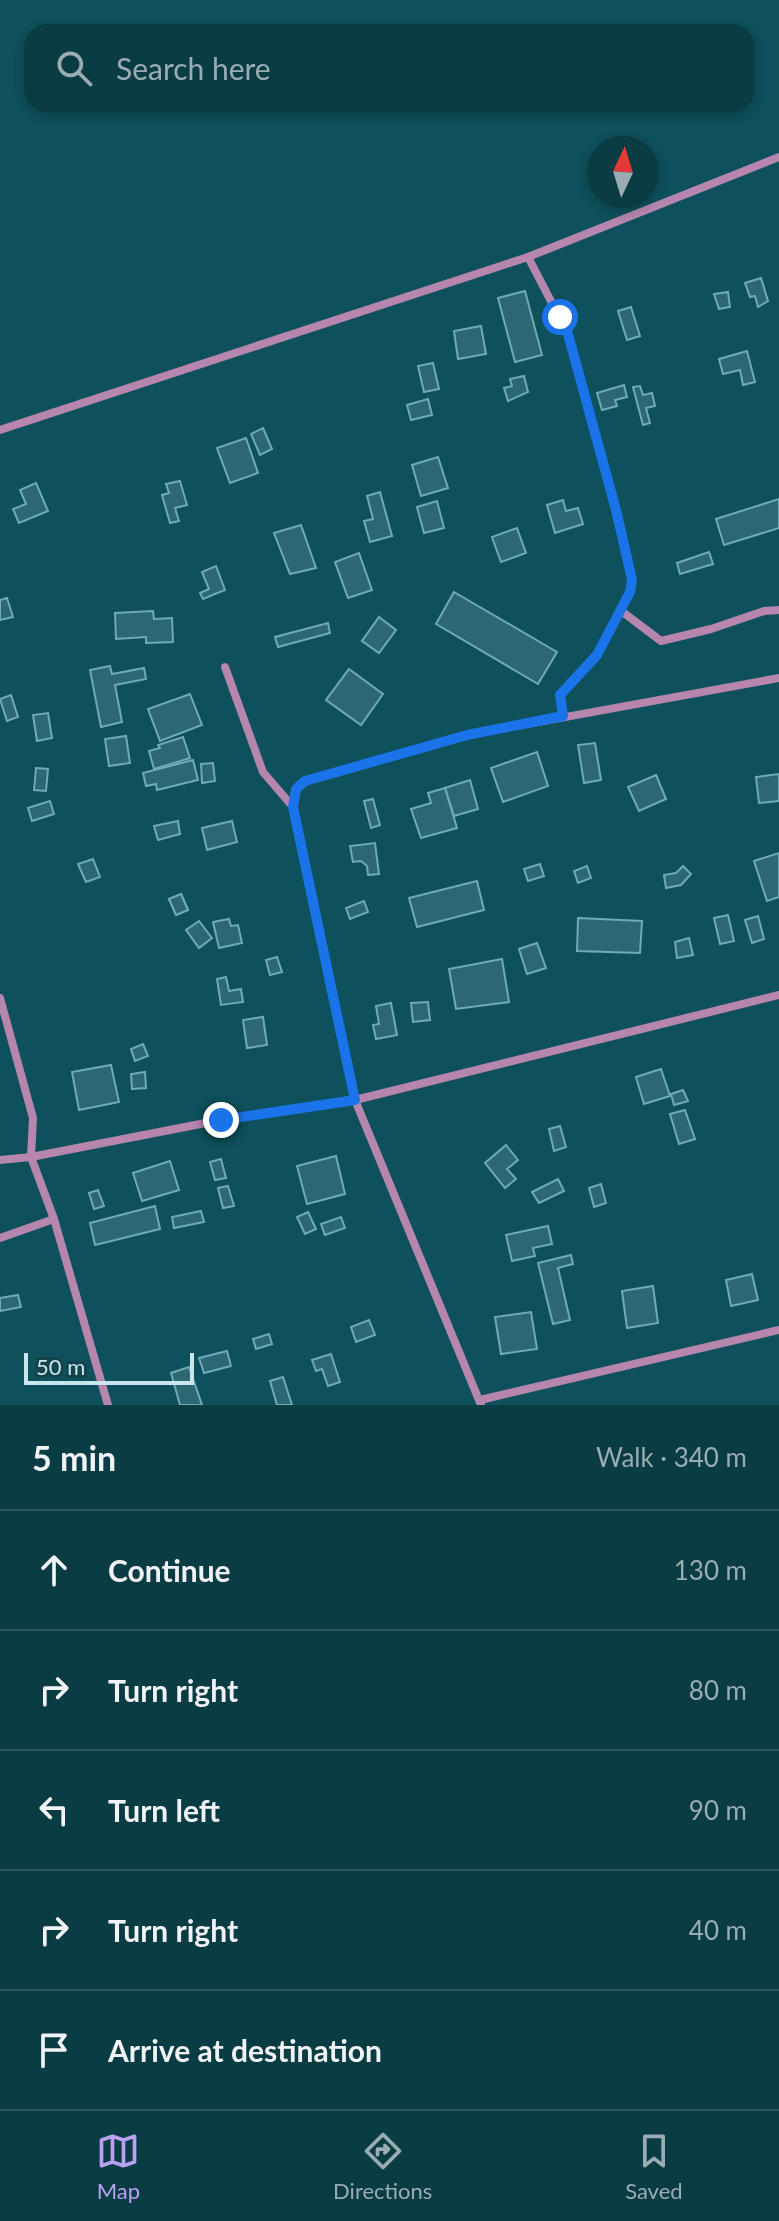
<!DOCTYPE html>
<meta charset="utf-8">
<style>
:root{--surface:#0a3c44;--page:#18474f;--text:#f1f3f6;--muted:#99adb2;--line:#2a565d;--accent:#bca0f2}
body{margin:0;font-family:Lato,sans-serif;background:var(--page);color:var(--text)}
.compass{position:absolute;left:587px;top:136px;width:72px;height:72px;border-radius:50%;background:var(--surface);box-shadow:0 4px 12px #0003;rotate:4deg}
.scale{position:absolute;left:24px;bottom:20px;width:170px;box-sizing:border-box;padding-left:8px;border:4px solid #c9e6ed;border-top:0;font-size:22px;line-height:28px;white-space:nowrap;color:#c9e6ed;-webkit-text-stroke:6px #15434c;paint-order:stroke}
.stop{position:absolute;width:24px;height:24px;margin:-18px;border:6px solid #1a73e8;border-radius:50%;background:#fff}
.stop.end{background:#1a73e8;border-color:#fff;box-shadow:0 2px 8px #0008}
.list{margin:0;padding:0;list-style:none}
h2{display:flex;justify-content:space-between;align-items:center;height:104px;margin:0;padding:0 32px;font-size:34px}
h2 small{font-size:26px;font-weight:400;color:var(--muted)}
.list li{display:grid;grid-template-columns:52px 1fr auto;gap:24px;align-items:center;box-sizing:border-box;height:120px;padding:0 32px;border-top:2px solid var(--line)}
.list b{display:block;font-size:30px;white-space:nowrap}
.list em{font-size:26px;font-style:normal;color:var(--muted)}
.icon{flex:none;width:44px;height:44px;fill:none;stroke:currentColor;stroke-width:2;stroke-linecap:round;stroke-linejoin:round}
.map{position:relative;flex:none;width:779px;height:1405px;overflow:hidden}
.search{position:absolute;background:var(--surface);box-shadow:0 4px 12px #0003;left:24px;right:24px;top:24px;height:88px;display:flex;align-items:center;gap:20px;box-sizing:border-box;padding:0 28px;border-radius:24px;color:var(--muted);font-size:30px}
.sheet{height:704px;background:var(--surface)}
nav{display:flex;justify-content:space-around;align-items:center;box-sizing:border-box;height:112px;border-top:2px solid var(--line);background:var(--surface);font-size:22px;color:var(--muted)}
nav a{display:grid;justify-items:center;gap:4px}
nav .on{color:var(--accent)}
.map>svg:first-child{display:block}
.building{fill:#2c6773;stroke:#6faab7;stroke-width:2}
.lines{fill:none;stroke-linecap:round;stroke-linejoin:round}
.street{stroke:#b786ae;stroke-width:8}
.route{stroke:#1a73e8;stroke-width:10}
</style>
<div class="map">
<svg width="779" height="1405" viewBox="0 0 779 1405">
<rect width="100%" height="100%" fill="#0e505b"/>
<g class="building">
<polygon points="761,278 768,301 758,307 755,296 750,297 745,283"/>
<polygon points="525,291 542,355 515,362 498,298"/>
<polygon points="728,292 730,307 719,309 714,294"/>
<polygon points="631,307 640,336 627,340 618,311"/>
<polygon points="481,326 486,354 458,359 454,331"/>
<polygon points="747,351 755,382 743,385 740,370 723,374 719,359"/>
<polygon points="433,363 439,389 424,392 418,366"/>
<polygon points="524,376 528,392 508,401 504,388 512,386 510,379"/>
<polygon points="624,385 627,397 615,400 617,406 602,410 597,393"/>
<polygon points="640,386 643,395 652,393 655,406 646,408 650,423 643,425 633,387"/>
<polygon points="428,399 432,415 411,420 407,405"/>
<polygon points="263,428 272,449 260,455 251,434"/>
<polygon points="246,438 258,473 230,483 217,448"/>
<polygon points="438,457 448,488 421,496 412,465"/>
<polygon points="180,481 187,505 175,508 179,521 170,523 162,495 169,493 166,484"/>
<polygon points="36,483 48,511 19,523 13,509 26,504 20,490"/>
<polygon points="380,492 392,536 370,542 364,521 373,519 367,496"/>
<polygon points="779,499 779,528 724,545 716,519"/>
<polygon points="563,500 566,511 578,508 583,524 555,533 547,505"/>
<polygon points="437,501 444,528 424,533 417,507"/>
<polygon points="301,525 316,568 290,574 274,533"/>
<polygon points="517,528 526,553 501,562 492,537"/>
<polygon points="709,552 713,564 680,574 677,563"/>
<polygon points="359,553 372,590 348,598 335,562"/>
<polygon points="216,566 225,590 203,599 200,593 209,589 202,572"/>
<polygon points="454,592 557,652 538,684 436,624"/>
<polygon points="7,598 13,617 0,620 0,600"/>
<polygon points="153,611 154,619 172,618 173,642 146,643 146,637 116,639 115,613"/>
<polygon points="379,617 396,630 379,653 362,641"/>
<polygon points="328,623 330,633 278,647 275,637"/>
<polygon points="110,666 112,674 144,668 146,679 115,685 122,722 101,727 90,670"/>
<polygon points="349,669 383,694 361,725 326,700"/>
<polygon points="190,694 202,725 160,741 148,709"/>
<polygon points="11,695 18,717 7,721 0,699"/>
<polygon points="48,713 52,738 37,741 33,715"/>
<polygon points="126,736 130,763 109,766 105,739"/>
<polygon points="183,737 190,758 154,769 149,751 160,748 158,745"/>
<polygon points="595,743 601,780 584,783 578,745"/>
<polygon points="537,752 548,786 503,802 491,768"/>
<polygon points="193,760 198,780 157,790 156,784 146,786 143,773"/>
<polygon points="213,763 215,781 202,783 201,764"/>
<polygon points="36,768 48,769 46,791 34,790"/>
<polygon points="779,774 779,801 759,803 756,777"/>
<polygon points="656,775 666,799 639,811 628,787"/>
<polygon points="470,780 478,809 454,816 445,788"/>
<polygon points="445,788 457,828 421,838 411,809 431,803 428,793"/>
<polygon points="373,799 380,825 371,828 364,801"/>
<polygon points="50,801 54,814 32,821 28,808"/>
<polygon points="178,821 180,834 158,840 154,826"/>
<polygon points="232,821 237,842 207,850 202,828"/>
<polygon points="375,843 379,874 368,875 367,866 361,861 353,862 350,846"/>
<polygon points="779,853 779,897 767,901 754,861"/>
<polygon points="93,859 100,877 86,882 78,864"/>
<polygon points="540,864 544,876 528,881 524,869"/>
<polygon points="587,866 591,878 578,883 574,871"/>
<polygon points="683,866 691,874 681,885 666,888 664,875 676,873"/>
<polygon points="477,881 484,910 417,927 409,898"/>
<polygon points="181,894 188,910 176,915 169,899"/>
<polygon points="181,894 188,910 176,915 169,899"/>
<polygon points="364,901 368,912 350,919 346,908"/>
<polygon points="728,915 734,941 720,944 714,918"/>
<polygon points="758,916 764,939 752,943 745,920"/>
<polygon points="578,918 642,921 640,953 577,951"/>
<polygon points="229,919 231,926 238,925 242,943 219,948 213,922"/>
<polygon points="199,921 212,938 199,948 186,930"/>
<polygon points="689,938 693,955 677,958 675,942"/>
<polygon points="537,943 546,968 527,974 519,949"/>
<polygon points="277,957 282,972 270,975 266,960"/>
<polygon points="502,959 509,1002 456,1009 449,969"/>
<polygon points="226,977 229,991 241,989 243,1002 221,1005 217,979"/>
<polygon points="428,1002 430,1020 413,1022 411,1003"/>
<polygon points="391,1003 397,1035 376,1039 373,1025 379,1024 376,1006"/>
<polygon points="263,1017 267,1045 247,1048 243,1020"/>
<polygon points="143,1044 148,1056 135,1061 131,1049"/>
<polygon points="111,1065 119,1102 79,1110 72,1072"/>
<polygon points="661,1069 670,1096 644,1104 636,1077"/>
<polygon points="145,1072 146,1088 132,1089 131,1074"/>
<polygon points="683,1090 688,1101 674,1105 671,1094"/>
<polygon points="685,1110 695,1139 679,1144 670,1114"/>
<polygon points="560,1126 566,1147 554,1151 549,1129"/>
<polygon points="506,1145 518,1160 507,1169 516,1179 505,1188 485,1163"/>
<polygon points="336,1156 345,1194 307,1204 297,1166"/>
<polygon points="221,1159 226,1178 215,1180 210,1162"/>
<polygon points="170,1161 179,1190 142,1201 133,1173"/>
<polygon points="558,1179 564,1191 539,1203 532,1192"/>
<polygon points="601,1184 606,1203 594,1207 589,1188"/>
<polygon points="228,1186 234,1206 223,1208 218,1188"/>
<polygon points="98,1190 104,1206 94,1209 89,1193"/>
<polygon points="155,1206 160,1229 95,1245 90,1223"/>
<polygon points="201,1211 204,1222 174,1228 172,1217"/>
<polygon points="308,1212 316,1229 305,1234 297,1217"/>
<polygon points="341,1217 345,1228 325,1235 321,1224"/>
<polygon points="548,1226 552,1244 533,1248 535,1256 512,1261 506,1235"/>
<polygon points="571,1255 573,1264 558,1268 570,1320 553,1324 538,1263"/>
<polygon points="752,1274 758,1300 731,1306 726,1280"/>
<polygon points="653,1286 658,1323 627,1328 622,1291"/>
<polygon points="18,1295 21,1307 0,1311 0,1298"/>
<polygon points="531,1312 537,1349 501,1354 495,1317"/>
<polygon points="369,1320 375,1335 356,1342 351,1327"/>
<polygon points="269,1334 272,1344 256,1349 253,1339"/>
<polygon points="227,1351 231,1366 204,1373 199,1358"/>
<polygon points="331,1354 340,1382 328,1386 322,1369 316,1371 312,1360"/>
<polygon points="189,1367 202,1405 180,1405 171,1373"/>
<polygon points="283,1377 292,1405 277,1405 270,1381"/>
</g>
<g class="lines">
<g class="street">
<polyline points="528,257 568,334 616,510 632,580 630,592 597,655 560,695 563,716"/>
<polyline points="0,430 528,257 779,157"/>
<polyline points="620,610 661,641 711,629 764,611 779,610"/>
<polyline points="225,667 263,772 293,807"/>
<polyline points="0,998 33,1118 31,1157 54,1219 108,1405"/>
<polyline points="0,1160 31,1157 221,1120 355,1100 779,995"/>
<polyline points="0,1238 54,1219"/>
<polyline points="480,1400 779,1330"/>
<polyline points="481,1405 355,1100 293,807 296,789 305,781 467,735 779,678"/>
</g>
</g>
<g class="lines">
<polyline class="route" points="221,1120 355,1100 293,807 296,789 305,781 467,735 563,716 560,695 597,655 630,592 632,580 616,510 568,334 560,317"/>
</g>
</svg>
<svg class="compass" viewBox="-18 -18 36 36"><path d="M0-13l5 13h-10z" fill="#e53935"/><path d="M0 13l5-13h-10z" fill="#99adb2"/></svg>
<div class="scale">50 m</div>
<div class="stop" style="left:560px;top:317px"></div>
<div class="stop end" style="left:221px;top:1120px"></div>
<div class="search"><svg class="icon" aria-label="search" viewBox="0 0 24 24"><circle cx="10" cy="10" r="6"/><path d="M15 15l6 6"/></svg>Search here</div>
</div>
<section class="sheet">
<h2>5 min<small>Walk · 340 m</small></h2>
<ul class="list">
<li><svg class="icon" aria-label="ahead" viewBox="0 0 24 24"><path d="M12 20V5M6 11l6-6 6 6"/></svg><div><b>Continue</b></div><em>130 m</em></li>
<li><svg class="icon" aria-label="right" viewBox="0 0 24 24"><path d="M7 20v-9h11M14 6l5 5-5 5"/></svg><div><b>Turn right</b></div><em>80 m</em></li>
<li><svg class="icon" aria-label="left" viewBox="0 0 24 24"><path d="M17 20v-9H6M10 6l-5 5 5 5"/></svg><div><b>Turn left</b></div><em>90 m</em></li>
<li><svg class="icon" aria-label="right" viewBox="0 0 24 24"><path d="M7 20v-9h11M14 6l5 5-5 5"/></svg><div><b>Turn right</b></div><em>40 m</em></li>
<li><svg class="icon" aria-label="arrive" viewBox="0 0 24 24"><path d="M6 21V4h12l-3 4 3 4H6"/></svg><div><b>Arrive at destination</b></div></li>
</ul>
</section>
<nav>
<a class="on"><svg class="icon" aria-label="map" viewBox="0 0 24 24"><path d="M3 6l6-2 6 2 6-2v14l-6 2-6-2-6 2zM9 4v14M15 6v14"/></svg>Map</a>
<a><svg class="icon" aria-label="directions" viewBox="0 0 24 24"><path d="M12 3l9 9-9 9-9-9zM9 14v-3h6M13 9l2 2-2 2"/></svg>Directions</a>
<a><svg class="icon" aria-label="saved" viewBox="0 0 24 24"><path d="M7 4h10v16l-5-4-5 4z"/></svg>Saved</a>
</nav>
